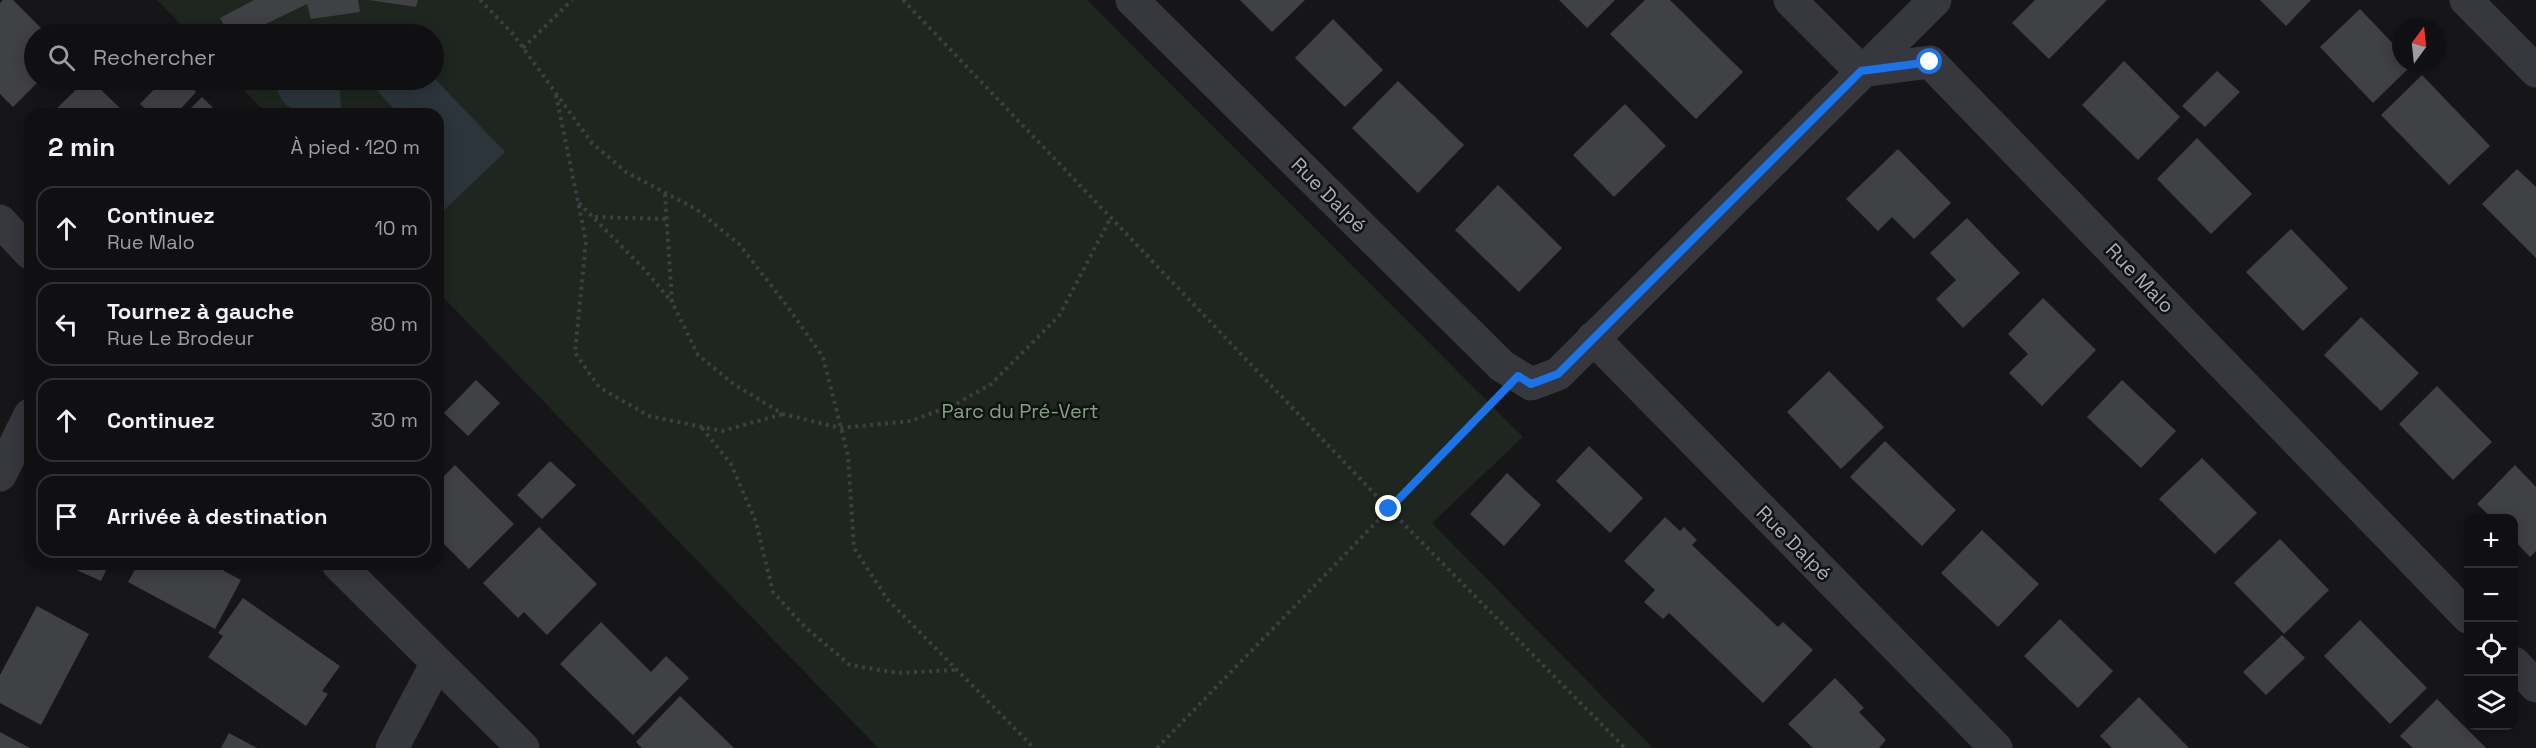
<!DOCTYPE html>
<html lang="fr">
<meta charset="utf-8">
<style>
:root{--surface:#101012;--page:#1e1e20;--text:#f1f3f6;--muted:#9c9d9f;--line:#303032}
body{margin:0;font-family:"Space Grotesk",sans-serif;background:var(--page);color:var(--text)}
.controls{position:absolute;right:18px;bottom:18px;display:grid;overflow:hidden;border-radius:12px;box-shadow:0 3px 15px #0003}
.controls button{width:54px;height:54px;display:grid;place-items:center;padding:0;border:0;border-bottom:2px solid var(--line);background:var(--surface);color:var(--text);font:30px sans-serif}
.compass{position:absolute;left:2392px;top:18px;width:54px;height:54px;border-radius:50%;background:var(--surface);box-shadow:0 3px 15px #0003;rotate:15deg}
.stop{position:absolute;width:18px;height:18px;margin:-14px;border:4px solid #1a73e8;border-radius:50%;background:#fff}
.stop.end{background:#1a73e8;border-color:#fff;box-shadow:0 2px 6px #0008}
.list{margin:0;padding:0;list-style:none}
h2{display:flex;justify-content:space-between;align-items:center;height:78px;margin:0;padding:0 24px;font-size:26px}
h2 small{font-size:20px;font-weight:400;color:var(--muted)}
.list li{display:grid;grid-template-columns:39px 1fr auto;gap:18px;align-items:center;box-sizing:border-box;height:84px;margin:0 12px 12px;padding:0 12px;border:2px solid var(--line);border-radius:18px}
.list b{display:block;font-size:22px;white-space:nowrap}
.list p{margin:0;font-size:20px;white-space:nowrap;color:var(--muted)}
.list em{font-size:20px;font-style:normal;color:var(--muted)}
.icon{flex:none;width:33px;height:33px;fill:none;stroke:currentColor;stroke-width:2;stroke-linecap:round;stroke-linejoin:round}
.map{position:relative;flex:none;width:2536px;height:748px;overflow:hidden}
.search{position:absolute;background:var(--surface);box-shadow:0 3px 15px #0003;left:24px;top:24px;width:420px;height:66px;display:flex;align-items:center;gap:15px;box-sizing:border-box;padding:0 21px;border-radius:33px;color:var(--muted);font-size:22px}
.panel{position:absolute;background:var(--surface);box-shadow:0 3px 15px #0003;left:24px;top:108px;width:420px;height:462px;border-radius:18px}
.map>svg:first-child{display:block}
.green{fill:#1e261f}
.water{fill:#2c353c}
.building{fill:#404145}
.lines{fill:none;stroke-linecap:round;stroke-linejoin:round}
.path{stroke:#3d3f44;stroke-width:4;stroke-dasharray:3 4.5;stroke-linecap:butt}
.street{stroke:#37383d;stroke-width:33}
.route{stroke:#1a73e8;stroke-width:8}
.labels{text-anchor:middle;stroke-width:5;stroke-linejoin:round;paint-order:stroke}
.street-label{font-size:20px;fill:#a8adb8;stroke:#111113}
.park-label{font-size:20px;fill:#7fa381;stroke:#111113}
</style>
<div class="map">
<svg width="2536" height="748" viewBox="0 0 2536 748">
<rect width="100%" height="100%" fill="#161618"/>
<polygon class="green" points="157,0 1087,0 1523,437 1432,523 1653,748 878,748 438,292 438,114 267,114 234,80 434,80 434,34 190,34"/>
<g class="water">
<polygon points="434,78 505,152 438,216 438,114 399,114 367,80"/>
<path d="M276 80H339L341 110C315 122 276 113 276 80Z"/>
</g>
<g class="building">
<polygon points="3,0 13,0 47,34 34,34 34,57 31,60 34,63 34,80 40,80 13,107 0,94 0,3"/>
<polygon points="254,0 358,0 360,12 311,19 307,4 245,34 229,34 220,18"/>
<polygon points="369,0 418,0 416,7"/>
<polygon points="1240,0 1305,0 1272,32"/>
<polygon points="1559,0 1615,0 1587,28"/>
<polygon points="1645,0 1670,0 1743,72 1696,119 1610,34"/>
<polygon points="2035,0 2107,0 2049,59 2012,23"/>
<polygon points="2260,0 2311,0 2286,26"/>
<polygon points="2360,9 2401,52 2401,63 2413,64 2373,103 2320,47"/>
<polygon points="1333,19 1383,70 1345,107 1295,58"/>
<polygon points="2124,61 2180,117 2138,160 2082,105"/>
<polygon points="2217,71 2240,92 2205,127 2182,106"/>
<polygon points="2422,75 2490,146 2449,185 2381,115"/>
<polygon points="86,80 91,80 126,114 51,114"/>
<polygon points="163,80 183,80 196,92 176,114 151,114 140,104"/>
<polygon points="1398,81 1464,145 1418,193 1352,128"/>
<polygon points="202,97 219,114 185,114"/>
<polygon points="1625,104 1666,146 1614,197 1573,155"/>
<polygon points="2197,138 2252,194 2211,234 2157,179"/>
<polygon points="1898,149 1951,203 1914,239 1892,217 1878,231 1846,199"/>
<polygon points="2517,169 2536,187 2536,258 2482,204"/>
<polygon points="1498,185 1562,248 1519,292 1455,230"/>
<polygon points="1967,218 2020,273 1963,328 1936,299 1956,280 1930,253"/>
<polygon points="2291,229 2348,288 2303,331 2246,272"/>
<polygon points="2043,298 2096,350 2042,406 2009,373 2028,354 2008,334"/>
<polygon points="2361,317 2419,373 2381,411 2324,355"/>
<polygon points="1829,371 1884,427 1841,469 1787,412"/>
<polygon points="476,380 500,403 468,436 444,413"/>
<polygon points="2122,380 2176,431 2141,468 2087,417"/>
<polygon points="2437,386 2492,442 2453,480 2399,424"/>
<polygon points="1885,441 1956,510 1922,546 1850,477"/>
<polygon points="1589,446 1643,498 1610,533 1556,481"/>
<polygon points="2202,458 2257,513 2215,554 2159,499"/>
<polygon points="550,461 576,485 542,519 517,495"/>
<polygon points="455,465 514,524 469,569 438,538 438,482"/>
<polygon points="2515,465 2536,487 2536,551 2530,557 2514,540 2514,518 2492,518 2477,504"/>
<polygon points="1507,473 1541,505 1504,546 1470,514"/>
<polygon points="1665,517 1680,531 1684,527 1697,540 1692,545 1778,627 1783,622 1813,650 1763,703 1669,613 1663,619 1644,602 1655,590 1624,561"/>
<polygon points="539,527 597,584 547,635 524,612 518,618 483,583"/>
<polygon points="1982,530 2039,584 1998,627 1941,573"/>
<polygon points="2280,539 2329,590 2284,634 2234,583"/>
<polygon points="63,564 109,564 101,581"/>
<polygon points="138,564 226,564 224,571 241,580 215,629 128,582"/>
<polygon points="243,598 340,666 322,691 328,694 306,726 208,657 223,636 218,633"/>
<polygon points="37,606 89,634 41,725 0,703 0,675"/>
<polygon points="2060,619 2113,671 2078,708 2024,656"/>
<polygon points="2360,620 2427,688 2390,724 2324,656"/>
<polygon points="601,622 651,672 666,656 689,678 633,735 560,664"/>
<polygon points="2282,635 2305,658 2266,695 2243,672"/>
<polygon points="1835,678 1864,708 1859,712 1886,740 1879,748 1813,748 1788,724"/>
<polygon points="680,696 734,748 642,748 636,742"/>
<polygon points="2139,697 2189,748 2112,748 2100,736"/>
<polygon points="2437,699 2486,748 2413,748 2400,736"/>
<polygon points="0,732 30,748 0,748"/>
<polygon points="229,733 257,748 221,748"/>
</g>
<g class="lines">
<g class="path">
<polyline points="480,0 513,34 592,143 626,172 696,209 739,244 787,306 823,357 848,456 854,548 887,599 1034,748"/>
<polyline points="903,0 1389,509 1625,748"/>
<polyline points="523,48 572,0"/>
<polyline points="556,95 586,241 575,353 599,387 649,416 722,431 783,414"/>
<polyline points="665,194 672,302 698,355 735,385 783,414 840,428 911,421 956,404 991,384 1059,316 1110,219"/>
<polyline points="579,203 645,270 672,302"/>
<polyline points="595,217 667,219"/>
<polyline points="702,428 731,464 756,522 773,592 805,627 850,665 898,673 956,670"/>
<polyline points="1157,748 1493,402"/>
</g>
<g class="street">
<polyline points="1132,0 1502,366 1531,384 1558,374 1935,0"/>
<polyline points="1790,0 1861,71 1930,62 2468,617"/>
<polyline points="2466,0 2536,71"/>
<polyline points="0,221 30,253"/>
<polyline points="1593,338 1996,748"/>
<polyline points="0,475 30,415"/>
<polyline points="338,564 523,748"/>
<polyline points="2514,663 2536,686"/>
<polyline points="392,748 437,663"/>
</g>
</g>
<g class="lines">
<polyline class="route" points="1389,509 1518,376 1531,384 1558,374 1861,71 1930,62"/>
</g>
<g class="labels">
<g class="street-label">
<text transform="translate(1329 195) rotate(45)" y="7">Rue Dalpé</text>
<text transform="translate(2140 278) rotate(46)" y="7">Rue Malo</text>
<text transform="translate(1794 543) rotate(45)" y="7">Rue Dalpé</text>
</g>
<g class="park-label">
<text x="1020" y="418">Parc du Pré-Vert</text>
</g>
</g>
</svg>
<div class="controls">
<button>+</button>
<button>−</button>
<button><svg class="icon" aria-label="locate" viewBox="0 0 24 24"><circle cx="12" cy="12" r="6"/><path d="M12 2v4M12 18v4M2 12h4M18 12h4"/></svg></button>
<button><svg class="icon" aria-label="layers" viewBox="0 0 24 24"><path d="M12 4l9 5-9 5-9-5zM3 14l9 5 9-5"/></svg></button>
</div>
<svg class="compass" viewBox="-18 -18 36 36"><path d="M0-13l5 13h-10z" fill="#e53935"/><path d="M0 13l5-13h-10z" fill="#9c9d9f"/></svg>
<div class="stop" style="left:1930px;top:62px"></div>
<div class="stop end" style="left:1389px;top:509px"></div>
<div class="search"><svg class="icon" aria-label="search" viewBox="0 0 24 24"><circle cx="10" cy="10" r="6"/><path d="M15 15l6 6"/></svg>Rechercher</div>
<section class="panel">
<h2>2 min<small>À pied · 120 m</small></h2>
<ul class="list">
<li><svg class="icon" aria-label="ahead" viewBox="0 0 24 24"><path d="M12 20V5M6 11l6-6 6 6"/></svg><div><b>Continuez</b><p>Rue Malo</p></div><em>10 m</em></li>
<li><svg class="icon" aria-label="left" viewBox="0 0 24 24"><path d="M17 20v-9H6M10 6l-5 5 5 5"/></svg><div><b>Tournez à gauche</b><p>Rue Le Brodeur</p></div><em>80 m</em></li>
<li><svg class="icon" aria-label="ahead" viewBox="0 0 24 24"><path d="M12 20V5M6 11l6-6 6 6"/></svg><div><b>Continuez</b></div><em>30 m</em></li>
<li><svg class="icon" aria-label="arrive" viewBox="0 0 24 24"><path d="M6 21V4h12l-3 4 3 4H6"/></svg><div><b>Arrivée à destination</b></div></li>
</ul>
</section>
</div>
